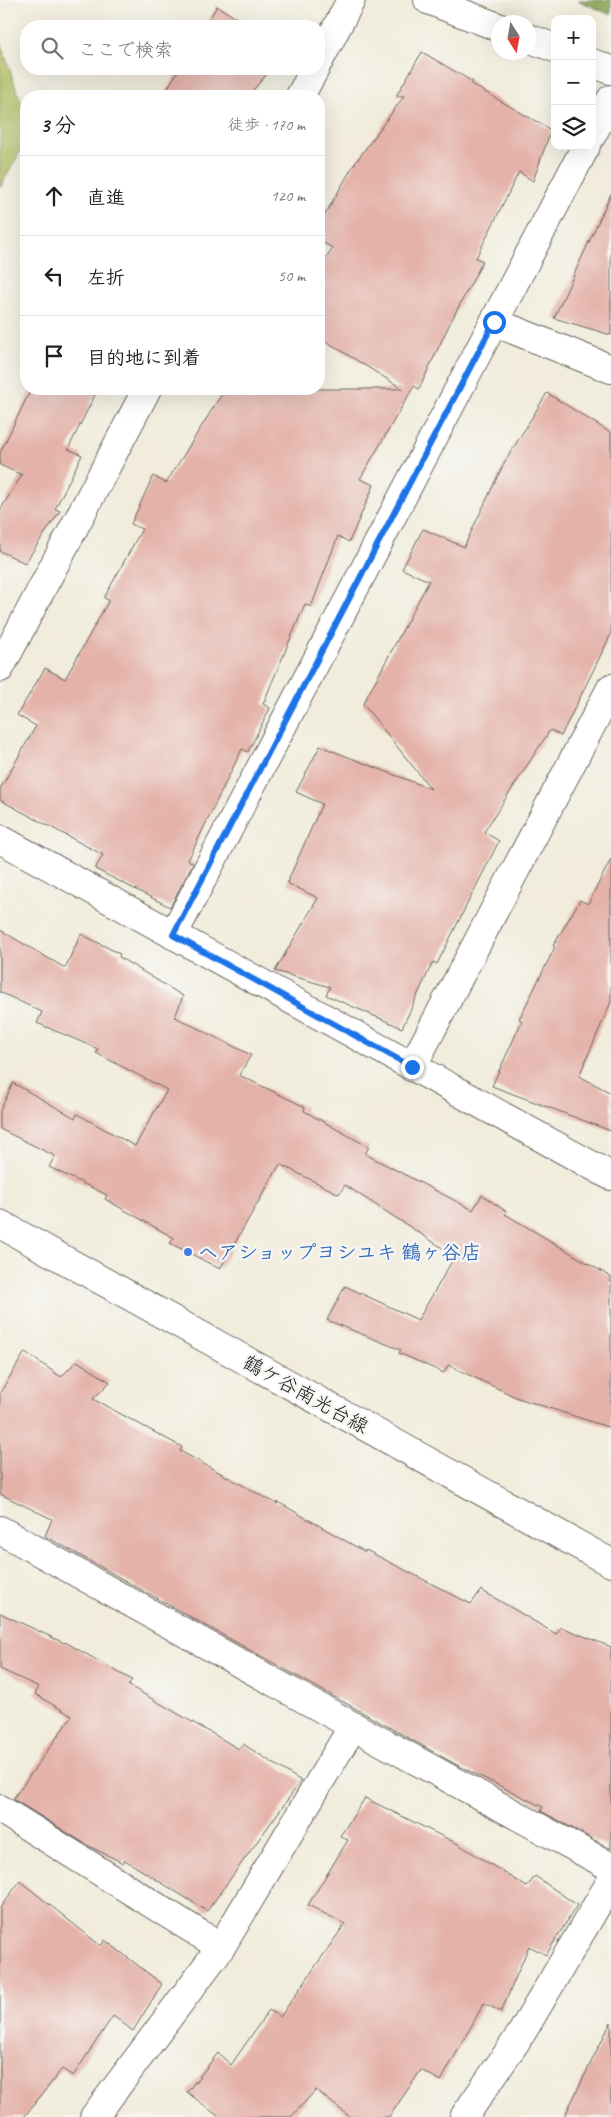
<!DOCTYPE html>
<html lang="ja">
<meta charset="utf-8">
<style>
:root{--surface:#fff;--page:#f2f2f2;--text:#202124;--muted:#757577;--line:#e0e0e0}
body{margin:0;font-family:Caveat,"Klee One",sans-serif;background:var(--page);color:var(--text)}
.controls{position:absolute;right:15px;top:15px;display:grid;overflow:hidden;border-radius:10px;box-shadow:0 5px 20px #0002}
.controls button{width:45px;height:45px;display:grid;place-items:center;padding:0;border:0;border-bottom:1px solid var(--line);background:var(--surface);color:var(--text);font:25px sans-serif}
.compass{position:absolute;left:491px;top:15px;width:45px;height:45px;border-radius:50%;background:var(--surface);box-shadow:0 5px 20px #0002;rotate:169deg}
.stop{position:absolute;width:15px;height:15px;margin:-11px;border:4px solid #1a73e8;border-radius:50%;background:#fff}
.stop.end{background:#1a73e8;border-color:#fff;box-shadow:0 1px 5px #0008}
.list{margin:0;padding:0;list-style:none}
h2{display:flex;justify-content:space-between;align-items:center;height:65px;margin:0;padding:0 20px;font-size:21px}
h2 small{font-size:16px;font-weight:400;color:var(--muted)}
.list li{display:grid;grid-template-columns:32px 1fr auto;gap:15px;align-items:center;box-sizing:border-box;height:80px;padding:0 20px;border-top:1px solid var(--line)}
.list b{display:block;font-size:19px;white-space:nowrap}
.list em{font-size:16px;font-style:normal;color:var(--muted)}
.icon{flex:none;width:28px;height:28px;fill:none;stroke:currentColor;stroke-width:2;stroke-linecap:round;stroke-linejoin:round}
.map{position:relative;flex:none;width:611px;height:2117px;overflow:hidden}
.search{position:absolute;background:var(--surface);box-shadow:0 5px 20px #0002;left:20px;top:20px;width:305px;height:55px;display:flex;align-items:center;gap:12px;box-sizing:border-box;padding:0 18px;border-radius:20px;color:var(--muted);font-size:19px}
.panel{position:absolute;background:var(--surface);box-shadow:0 5px 20px #0002;left:20px;top:90px;width:305px;height:305px;border-radius:20px}
.map>svg:first-child{display:block}
.green{fill:#adbb5e;stroke:#646c3d}
.forest{fill:#8aa355;stroke:#536038}
.building{fill:#e4b2a9}
.lines{fill:none;stroke-linecap:round;stroke-linejoin:round}
.minor-casing{stroke:#67655f;stroke-width:30}
.tertiary-casing{stroke:#67655f;stroke-width:30}
.minor{stroke:#fff;stroke-width:28}
.tertiary{stroke:#fff;stroke-width:28}
.route{stroke:#1a73e8;stroke-width:6}
.shop-dot{fill:#3f7fe0;stroke:#f6f6f2;stroke-width:2}
.labels{text-anchor:middle;stroke-width:4.5;stroke-linejoin:round;paint-order:stroke}
.shop-label{font-size:20px;font-weight:bold;fill:#366cbe;stroke:#f6f6f2;text-anchor:start}
.street-label{font-size:20px;fill:#1c1c1c;stroke:#f6f6f2}
</style>
<div class="map">
<svg width="611" height="2117" viewBox="0 0 611 2117">
<rect width="100%" height="100%" fill="#f6f6f2"/>
<filter id="ink" filterUnits="userSpaceOnUse"><feTurbulence type="fractalNoise" baseFrequency=".02" numOctaves="2"/><feDisplacementMap in="SourceGraphic" scale="10" xChannelSelector="R" yChannelSelector="G"/><feConvolveMatrix kernelMatrix="1 2 1 2 8 2 1 2 1" color-interpolation-filters="sRGB"/></filter>
<filter id="wash" filterUnits="userSpaceOnUse"><feTurbulence type="fractalNoise" baseFrequency=".0096" numOctaves="4" result="noise"/><feDisplacementMap in="SourceGraphic" scale="20" xChannelSelector="R" yChannelSelector="G"/><feGaussianBlur stdDeviation="1.12" result="paint"/><feColorMatrix in="noise" values="0 0 0 0 0 0 0 0 0 0 0 0 0 0 0 0 0 1.4 0 .05"/><feComposite in="paint" operator="in"/></filter>
<g filter="url(#wash)">
<rect width="100%" height="100%" fill="#f1ecdb"/>
<polygon class="green" points="0,41 26,116 26,141 0,188"/>
<polygon class="forest" points="577,0 611,0 611,15"/>
<g id="blocks">
<g class="building">
<polygon points="217,6 249,26 205,26"/>
<polygon points="422,52 473,82 471,84 551,130 533,181 519,172 476,258 483,261 450,323 419,389 414,386 360,479 374,485 349,542 338,536 311,607 305,604 263,704 270,708 248,752 242,749 188,860 193,863 170,907 95,869 103,855 0,800 0,789 36,726 17,715 45,668 65,679 109,600 104,598 142,529 131,524 153,476 166,483 225,389 403,389 319,337 319,269 333,248 319,241 319,225 353,166 404,96 396,96"/>
<polygon points="179,69 271,69 248,96 163,96"/>
<polygon points="611,194 611,335 554,318"/>
<polygon points="31,389 98,389 68,449 82,455 55,509 60,511 25,563 0,551 0,510 22,475 0,465 0,453"/>
<polygon points="547,393 611,433 611,634 561,736 550,730 484,832 499,841 437,964 433,962 402,1028 326,995 330,987 275,971 318,898 287,883 322,804 296,792 320,746 431,789 363,704 429,581 402,569 423,529 464,547 504,463"/>
<polygon points="611,859 611,1002 579,1076 611,1093 611,1131 492,1086 522,1021 519,1019 555,947 553,946 580,900 588,904"/>
<polygon points="0,930 65,968 81,934 120,954 119,957 183,996 175,1017 251,1055 239,1075 305,1107 304,1111 369,1147 365,1154 473,1210 482,1195 507,1212 505,1214 611,1277 611,1428 518,1398 448,1365 444,1373 399,1353 401,1350 327,1320 345,1286 418,1320 455,1256 345,1185 339,1194 280,1164 220,1269 170,1243 174,1238 105,1199 107,1195 49,1167 55,1156 0,1129 0,1111 13,1083 75,1118 77,1114 135,1146 167,1090 96,1053 98,1049 37,1023 42,1012 0,992"/>
<polygon points="25,1352 61,1377 77,1361 110,1382 93,1399 182,1447 180,1451 277,1504 278,1502 365,1552 366,1550 471,1604 481,1590 556,1634 561,1627 611,1647 611,1849 541,1811 543,1807 457,1765 45,1536 52,1519 0,1494 0,1393"/>
<polygon points="0,1613 64,1643 65,1642 132,1680 128,1685 239,1749 243,1744 301,1781 207,1911 125,1860 123,1863 87,1845 13,1799 72,1716 35,1694 39,1687 0,1669"/>
<polygon points="365,1798 458,1844 527,1887 535,1876 577,1905 546,1955 529,1946 501,2012 484,2003 441,2081 421,2070 389,2117 350,2117 316,2090 291,2117 219,2117 187,2092 218,2053 231,2065 269,2010 280,2017 345,1924 308,1905 348,1840 340,1836"/>
<polygon points="20,1881 101,1946 105,1940 162,1984 133,2031 113,2016 73,2076 62,2069 24,2117 0,2117 0,1908"/>
<polygon points="611,2022 611,2117 564,2117"/>
</g>
</g>
</g>
<g filter="url(#ink)">
<use href="#blocks" fill-opacity="0" stroke="#67655f" stroke-width="1"/>
<g class="lines">
<g class="minor-casing">
<g id="minor">
<polyline points="428,0 498,27"/>
<polyline points="528,38 555,48"/>
<polyline points="319,61 351,0"/>
<polyline points="592,63 611,70"/>
<polyline points="300,96 315,69"/>
<polyline points="592,135 611,99"/>
<polyline points="494,322 611,369"/>
<polyline points="0,668 147,389"/>
<polyline points="0,839 611,1176"/>
<polyline points="173,935 586,146"/>
<polyline points="412,1067 611,688"/>
<polyline points="0,1530 353,1726 611,1867"/>
<polyline points="0,1809 221,1947"/>
<polyline points="94,2117 221,1947 353,1726"/>
</g>
</g>
<g class="tertiary-casing">
<g id="tertiary">
<polyline points="0,1224 611,1563"/>
<polyline points="464,2117 521,2034 611,1881"/>
</g>
</g>
<use href="#minor" class="minor"/>
<use href="#tertiary" class="tertiary"/>
</g>
</g>
<g class="lines" filter="url(#ink)">
<polyline class="route" points="412,1067 173,935 494,322"/>
</g>
<circle class="shop-dot" cx="188" cy="1252" r="5"/>
<g class="labels">
<g class="shop-label">
<text x="198" y="1259">ヘアショップヨシユキ 鶴ヶ谷店</text>
</g>
<g class="street-label">
<text transform="translate(306 1394) rotate(29)" y="7">鶴ケ谷南光台線</text>
</g>
</g>
</svg>
<div class="controls">
<button>+</button>
<button>−</button>
<button><svg class="icon" aria-label="layers" viewBox="0 0 24 24"><path d="M12 4l9 5-9 5-9-5zM3 14l9 5 9-5"/></svg></button>
</div>
<svg class="compass" viewBox="-18 -18 36 36"><path d="M0-13l5 13h-10z" fill="#e53935"/><path d="M0 13l5-13h-10z" fill="#757577"/></svg>
<div class="stop" style="left:494px;top:322px"></div>
<div class="stop end" style="left:412px;top:1067px"></div>
<div class="search"><svg class="icon" aria-label="search" viewBox="0 0 24 24"><circle cx="10" cy="10" r="6"/><path d="M15 15l6 6"/></svg>ここで検索</div>
<section class="panel">
<h2>3 分<small>徒歩 · 170 m</small></h2>
<ul class="list">
<li><svg class="icon" aria-label="ahead" viewBox="0 0 24 24"><path d="M12 20V5M6 11l6-6 6 6"/></svg><div><b>直進</b></div><em>120 m</em></li>
<li><svg class="icon" aria-label="left" viewBox="0 0 24 24"><path d="M17 20v-9H6M10 6l-5 5 5 5"/></svg><div><b>左折</b></div><em>50 m</em></li>
<li><svg class="icon" aria-label="arrive" viewBox="0 0 24 24"><path d="M6 21V4h12l-3 4 3 4H6"/></svg><div><b>目的地に到着</b></div></li>
</ul>
</section>
</div>
